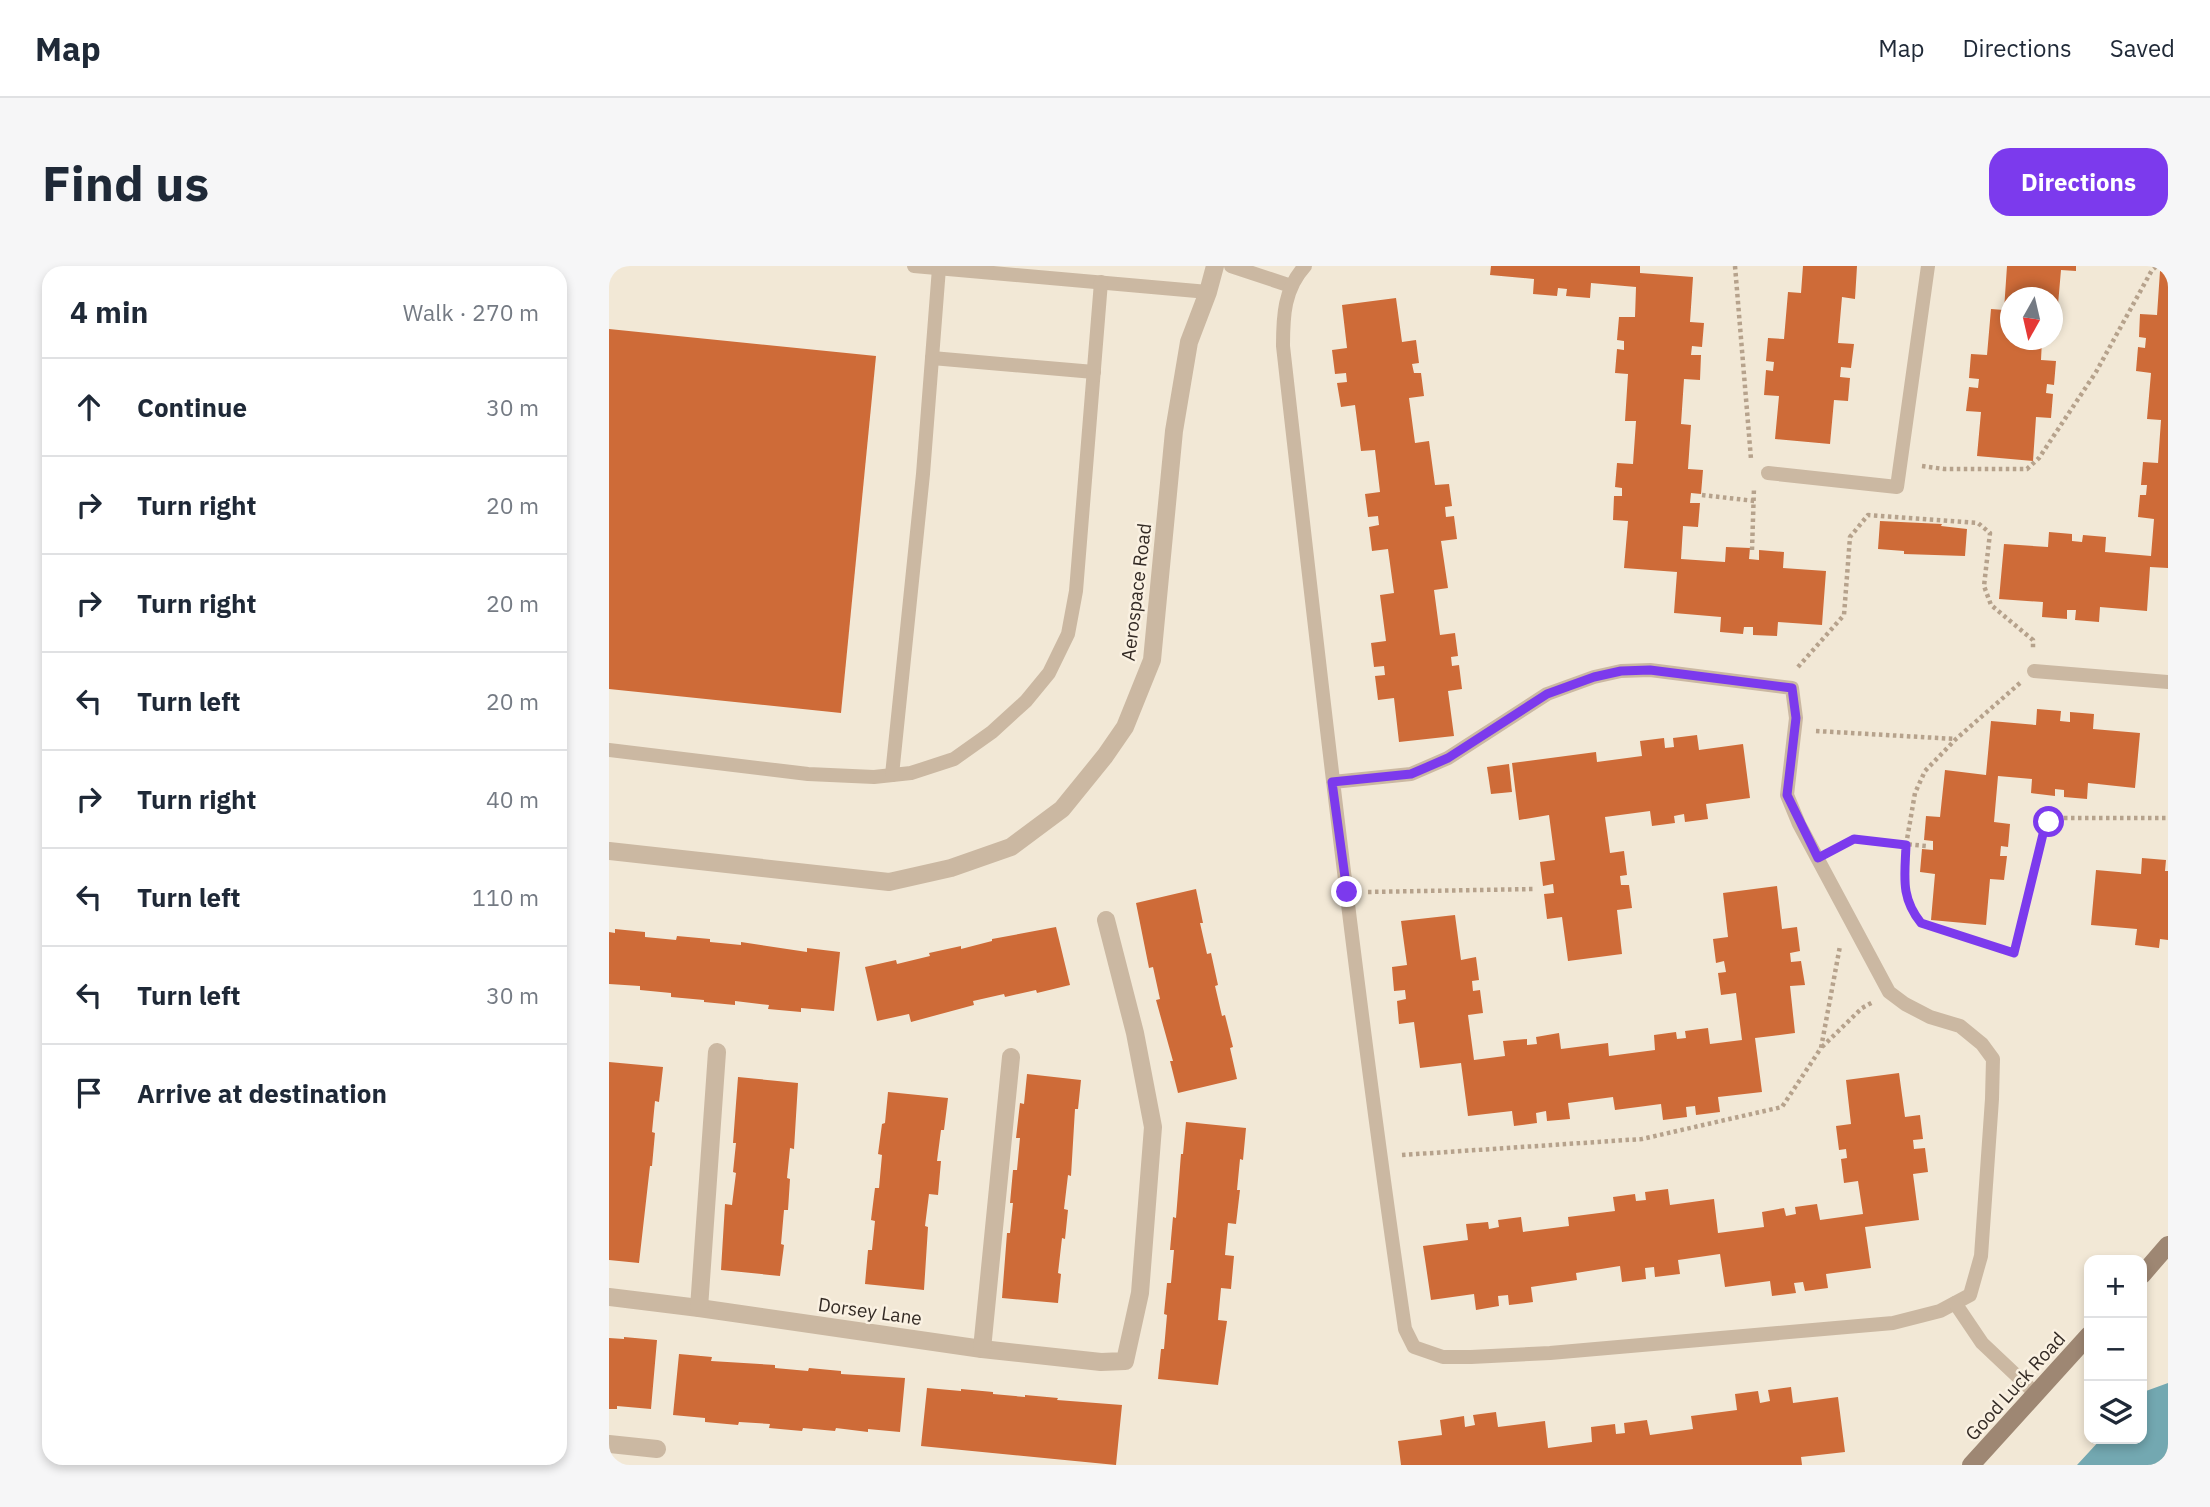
<!DOCTYPE html>
<meta charset="utf-8">
<style>
:root{--surface:#fff;--page:#f6f6f7;--text:#1f2937;--muted:#747a83;--line:#e0e1e3;--accent:#7c3aed}
body{margin:0;font-family:"IBM Plex Sans",sans-serif;background:var(--page);color:var(--text)}
.controls{position:absolute;right:21px;bottom:21px;display:grid;overflow:hidden;border-radius:14px;box-shadow:0 4px 10px #0003}
.controls button{width:63px;height:63px;display:grid;place-items:center;padding:0;border:0;border-bottom:2px solid var(--line);background:var(--surface);color:var(--text);font:35px sans-serif}
.compass{position:absolute;left:1391px;top:21px;width:63px;height:63px;border-radius:50%;background:var(--surface);box-shadow:0 4px 10px #0003;rotate:188deg}
.stop{position:absolute;width:21px;height:21px;margin:-16px;border:5px solid #7c3aed;border-radius:50%;background:#fff}
.stop.end{background:#7c3aed;border-color:#fff;box-shadow:0 2px 7px #0008}
.list{margin:0;padding:0;list-style:none}
h2{display:flex;justify-content:space-between;align-items:center;height:91px;margin:0;padding:0 28px;font-size:30px}
h2 small{font-size:23px;font-weight:400;color:var(--muted)}
.list li{display:grid;grid-template-columns:46px 1fr auto;gap:21px;align-items:center;box-sizing:border-box;height:98px;padding:0 28px;border-top:2px solid var(--line)}
.list b{display:block;font-size:26px;white-space:nowrap}
.list em{font-size:23px;font-style:normal;color:var(--muted)}
.icon{flex:none;width:38px;height:38px;fill:none;stroke:currentColor;stroke-width:2;stroke-linecap:round;stroke-linejoin:round}
.map{position:relative;flex:none;width:1559px;height:1199px;overflow:hidden;border-radius:21px}
header{display:flex;align-items:center;gap:42px;box-sizing:border-box;height:98px;padding:0 35px;background:var(--surface);border-bottom:2px solid var(--line)}
header strong{font-size:33px}
nav{display:flex;gap:38px;margin-inline-start:auto;font-size:24px}
.intro{display:flex;align-items:center;justify-content:space-between;box-sizing:border-box;height:168px;padding:0 42px}
h1{margin:0;font-size:49px}
.button{padding:18px 32px;border-radius:21px;background:var(--accent);color:#fff;font-size:24px;font-weight:700}
main{display:flex;gap:42px;padding:0 42px}
aside{flex:1;background:var(--surface);border-radius:21px;box-shadow:0 4px 10px #0003}
.map>svg:first-child{display:block}
.water{fill:#73a8b1}
.building{fill:#ce6b38}
.lines{fill:none;stroke-linecap:round;stroke-linejoin:round}
.path{stroke:#b6a28c;stroke-width:4.5;stroke-dasharray:3.5 3.5;stroke-linecap:butt}
.service{stroke:#cbb8a2;stroke-width:14}
.minor{stroke:#cbb8a2;stroke-width:18}
.secondary{stroke:#9e8773;stroke-width:18}
.route{stroke:#7c3aed;stroke-width:9}
.labels{text-anchor:middle;stroke-width:5;stroke-linejoin:round;paint-order:stroke}
.street-label{font-size:19px;fill:#342b25;stroke:#faf1e2}
</style>
<header>
<strong>Map</strong>
<nav><a>Map</a><a>Directions</a><a>Saved</a></nav>
</header>
<div class="intro"><h1>Find us</h1><a class="button">Directions</a></div>
<main>
<aside>
<h2>4 min<small>Walk · 270 m</small></h2>
<ul class="list">
<li><svg class="icon" aria-label="ahead" viewBox="0 0 24 24"><path d="M12 20V5M6 11l6-6 6 6"/></svg><div><b>Continue</b></div><em>30 m</em></li>
<li><svg class="icon" aria-label="right" viewBox="0 0 24 24"><path d="M7 20v-9h11M14 6l5 5-5 5"/></svg><div><b>Turn right</b></div><em>20 m</em></li>
<li><svg class="icon" aria-label="right" viewBox="0 0 24 24"><path d="M7 20v-9h11M14 6l5 5-5 5"/></svg><div><b>Turn right</b></div><em>20 m</em></li>
<li><svg class="icon" aria-label="left" viewBox="0 0 24 24"><path d="M17 20v-9H6M10 6l-5 5 5 5"/></svg><div><b>Turn left</b></div><em>20 m</em></li>
<li><svg class="icon" aria-label="right" viewBox="0 0 24 24"><path d="M7 20v-9h11M14 6l5 5-5 5"/></svg><div><b>Turn right</b></div><em>40 m</em></li>
<li><svg class="icon" aria-label="left" viewBox="0 0 24 24"><path d="M17 20v-9H6M10 6l-5 5 5 5"/></svg><div><b>Turn left</b></div><em>110 m</em></li>
<li><svg class="icon" aria-label="left" viewBox="0 0 24 24"><path d="M17 20v-9H6M10 6l-5 5 5 5"/></svg><div><b>Turn left</b></div><em>30 m</em></li>
<li><svg class="icon" aria-label="arrive" viewBox="0 0 24 24"><path d="M6 21V4h12l-3 4 3 4H6"/></svg><div><b>Arrive at destination</b></div></li>
</ul>
</aside>
<div class="map">
<svg width="1559" height="1199" viewBox="0 0 1559 1199">
<rect width="100%" height="100%" fill="#f2e8d6"/>
<polygon class="water" points="1559,1117 1559,1199 1468,1199 1492,1173 1533,1173 1533,1129 1537,1125"/>
<g class="building">
<polygon points="882,0 1031,0 1031,7 1084,11 1081,56 1095,57 1093,81 1083,80 1082,89 1092,89 1091,114 1075,113 1072,158 1082,159 1079,203 1094,204 1092,228 1082,227 1081,237 1091,237 1089,261 1074,260 1072,293 1116,296 1117,281 1141,282 1140,293 1150,294 1150,284 1175,286 1174,302 1217,305 1213,359 1169,356 1168,370 1144,369 1144,361 1135,361 1134,368 1111,366 1112,351 1065,347 1068,306 1015,302 1019,255 1004,254 1005,230 1013,230 1013,222 1006,221 1008,197 1024,198 1027,155 1016,155 1019,108 1006,107 1008,83 1015,84 1015,75 1008,74 1010,51 1026,51 1027,21 982,17 981,32 957,30 958,23 949,22 948,30 924,28 925,13 881,9"/>
<polygon points="1194,0 1248,0 1246,33 1233,31 1229,77 1245,78 1242,102 1232,101 1231,111 1241,112 1239,135 1225,134 1221,178 1166,173 1170,130 1155,129 1157,104 1164,105 1165,96 1157,95 1159,72 1175,73 1179,26 1192,27"/>
<polygon points="1398,0 1467,0 1467,5 1452,4 1448,50 1444,49 1444,32 1402,32 1402,74 1433,74 1432,94 1447,95 1445,119 1438,118 1437,127 1444,128 1442,152 1427,151 1424,195 1368,190 1372,146 1357,145 1360,121 1369,122 1370,113 1360,112 1362,88 1378,89 1382,43 1395,44"/>
<polygon points="1551,5 1559,6 1559,302 1541,301 1538,345 1491,341 1490,356 1466,354 1467,344 1458,344 1458,353 1433,351 1434,336 1390,333 1395,278 1439,281 1440,266 1463,268 1463,275 1473,276 1474,269 1497,271 1496,286 1542,290 1545,253 1529,251 1531,229 1537,229 1538,219 1532,219 1534,196 1549,197 1552,154 1538,153 1542,107 1527,105 1529,81 1536,82 1537,72 1530,71 1531,48 1548,49"/>
<polygon points="787,32 793,76 807,74 810,97 803,98 805,107 812,107 815,130 800,132 806,177 820,175 826,219 840,218 843,240 836,241 837,251 845,250 848,273 832,275 839,322 825,324 831,369 846,367 849,390 842,391 843,400 850,399 853,423 839,425 845,470 790,476 785,432 769,434 766,410 776,409 775,400 765,401 762,377 777,375 771,329 785,327 779,283 763,285 760,261 770,259 769,250 759,251 756,228 771,226 766,184 752,185 746,139 732,141 728,117 738,116 737,107 726,108 723,84 738,82 733,39"/>
<polygon points="0,63 267,90 232,447 0,423"/>
<polygon points="1271,255 1333,258 1332,260 1358,263 1356,290 1295,288 1295,285 1269,283"/>
<polygon points="1428,443 1452,445 1451,455 1461,456 1461,446 1485,448 1484,463 1531,467 1526,522 1479,517 1478,533 1455,531 1455,524 1446,523 1446,530 1422,527 1423,513 1389,510 1385,556 1401,558 1399,581 1392,580 1391,590 1398,590 1395,614 1381,613 1377,659 1322,654 1326,608 1311,606 1313,583 1324,584 1324,575 1315,574 1317,550 1331,551 1336,504 1377,509 1382,455 1427,459"/>
<polygon points="1088,469 1090,484 1134,478 1141,532 1097,538 1099,553 1076,556 1075,548 1065,550 1066,557 1043,560 1041,545 996,551 1001,587 1015,585 1018,609 1011,610 1012,619 1020,619 1023,642 1008,644 1013,688 959,695 953,651 938,653 935,628 945,627 944,618 934,620 931,596 946,594 940,549 910,554 903,497 987,486 988,496 1033,490 1031,475 1055,472 1056,482 1065,481 1064,472"/>
<polygon points="900,498 903,526 882,528 878,501"/>
<polygon points="1533,592 1557,594 1556,605 1559,605 1559,674 1551,673 1550,682 1526,679 1528,663 1482,659 1487,604 1532,608"/>
<polygon points="1168,620 1173,663 1188,661 1191,685 1181,687 1182,696 1192,695 1196,719 1181,720 1186,767 1146,772 1153,826 1109,831 1111,846 1087,849 1086,840 1077,841 1078,851 1054,854 1052,838 1006,844 1004,831 959,837 961,853 938,855 937,845 927,847 928,857 905,860 903,845 859,850 852,797 811,802 805,756 790,758 788,735 797,733 796,724 785,725 783,701 798,699 792,655 846,649 852,694 867,691 870,714 863,715 864,725 871,724 874,747 859,749 865,794 896,790 894,775 918,773 918,779 928,778 927,771 950,767 952,783 999,777 1000,790 1046,784 1045,769 1067,766 1068,773 1077,772 1076,765 1099,762 1101,778 1133,774 1127,727 1112,729 1109,707 1117,706 1115,695 1107,697 1104,673 1119,671 1114,627"/>
<polygon points="587,623 594,657 591,657 598,688 602,687 609,719 606,720 613,750 616,749 624,781 621,782 628,813 569,827 561,795 564,795 547,734 551,733 544,701 540,702 527,637"/>
<polygon points="447,661 461,719 428,727 427,724 396,731 395,728 364,735 365,739 302,756 300,748 268,755 256,701 287,694 288,698 321,690 320,687 352,680 352,683 383,675 383,673"/>
<polygon points="6,663 36,666 36,671 67,674 68,670 101,673 101,676 132,679 132,676 198,686 198,682 231,686 225,745 192,742 192,746 159,743 160,739 126,735 126,739 95,736 95,734 62,731 62,727 31,724 31,720 0,718 0,666 6,667"/>
<polygon points="0,796 54,801 50,836 46,835 43,866 46,867 43,900 41,900 30,997 0,994"/>
<polygon points="1290,807 1296,851 1311,849 1314,873 1304,874 1305,883 1316,882 1319,906 1304,908 1310,954 1256,961 1262,1002 1217,1008 1219,1022 1196,1025 1194,1016 1185,1017 1187,1027 1163,1030 1161,1015 1116,1021 1111,988 1069,994 1071,1008 1046,1011 1045,1001 1036,1002 1037,1013 1013,1016 1011,1000 967,1007 968,1014 922,1021 924,1036 900,1039 899,1029 889,1030 890,1040 867,1044 865,1028 822,1034 814,980 859,974 857,958 879,956 880,963 890,961 889,954 912,951 914,966 960,960 959,951 1006,945 1004,931 1026,928 1027,935 1037,934 1036,926 1059,923 1061,939 1105,933 1109,967 1155,961 1153,946 1175,942 1177,950 1187,948 1186,941 1208,938 1211,954 1254,948 1249,915 1235,917 1232,893 1238,892 1237,883 1230,884 1227,860 1242,858 1237,814"/>
<polygon points="418,808 472,814 469,843 466,843 462,910 459,909 455,943 459,944 456,973 453,972 449,1007 452,1008 449,1037 393,1032 398,967 401,967 404,937 401,937 404,904 408,904 411,872 407,872 411,837 415,838"/>
<polygon points="129,811 189,817 185,883 181,882 178,912 181,913 179,944 175,944 172,978 175,979 171,1010 112,1004 116,938 123,939 127,907 124,906 127,877 124,877"/>
<polygon points="279,826 339,832 335,864 332,864 328,895 332,895 329,929 320,928 316,960 319,961 315,1024 256,1018 259,984 263,984 266,955 262,954 266,922 270,922 273,889 269,888 273,858 276,857"/>
<polygon points="577,856 637,862 634,894 631,893 628,924 631,924 627,958 619,957 616,989 625,990 622,1023 612,1022 609,1054 618,1055 609,1119 549,1113 552,1083 555,1083 558,1049 555,1048 558,1017 562,1017 565,984 561,984 564,951 567,952 572,888 574,888"/>
<polygon points="15,1071 48,1074 42,1143 8,1140 8,1143 0,1143 0,1072 15,1073"/>
<polygon points="70,1088 103,1091 102,1095 166,1099 166,1102 199,1105 200,1102 232,1105 232,1108 296,1112 291,1166 259,1163 259,1166 227,1162 226,1165 194,1162 193,1165 160,1162 161,1158 130,1156 129,1159 96,1156 96,1152 64,1149"/>
<polygon points="1182,1121 1184,1137 1229,1131 1236,1186 1192,1191 1193,1199 792,1199 789,1175 833,1169 831,1154 855,1150 856,1161 866,1159 864,1149 887,1146 889,1161 936,1155 939,1182 983,1176 982,1161 1006,1158 1007,1168 1016,1167 1015,1157 1038,1154 1041,1169 1084,1163 1082,1150 1128,1144 1126,1128 1149,1125 1151,1137 1161,1135 1159,1124"/>
<polygon points="318,1122 352,1125 352,1123 384,1126 384,1128 416,1131 416,1129 449,1132 448,1134 513,1139 507,1199 312,1180"/>
</g>
<g class="lines">
<g class="path">
<polyline points="1126,0 1142,193"/>
<polyline points="1313,200 1335,203 1418,203 1430,192 1487,106 1543,4 1548,0"/>
<polyline points="1093,229 1146,235"/>
<polyline points="1143,284 1145,222"/>
<polyline points="1189,401 1235,349 1241,271 1259,249 1369,257 1381,267 1375,320 1382,339 1424,374 1424,384"/>
<polyline points="1411,417 1347,473 1316,505 1306,527 1297,579 1295,622 1302,645 1312,658 1405,687 1435,564 1440,556 1455,552 1559,552"/>
<polyline points="1207,465 1347,473"/>
<polyline points="1225,583 1245,573 1317,580"/>
<polyline points="759,626 926,623"/>
<polyline points="1213,781 1253,742 1264,736"/>
<polyline points="793,889 1033,873 1173,841 1212,782 1231,680"/>
</g>
<g class="service">
<polyline points="305,0 599,26"/>
<polyline points="622,0 682,20"/>
<path d="M696 0C675 23 674 50 674 80 711 408 748 736 796 1063L805 1081 834 1091H862L941 1087 1284 1057 1331 1045 1361 1029 1372 990 1383 833 1384 793 1373 778 1351 760 1321 751 1296 738 1280 726 1190 558 1178 529 1187 452 1183 422 1041 404 1012 405 985 411 938 428 839 492 802 508 724 516"/>
<polyline points="323,92 485,106"/>
<polyline points="1159,207 1288,221 1319,0"/>
<polyline points="1425,405 1559,416"/>
<polyline points="0,484 199,508 265,511 302,507 345,493 383,466 417,435 440,407 459,368 467,325 492,16"/>
<polyline points="283,509 314,208 330,2"/>
<polyline points="1346,1037 1373,1077 1427,1128"/>
</g>
<g class="minor">
<polyline points="0,585 280,616 342,602 402,581 453,543 496,490 516,461 543,394 565,165 580,76 599,26 606,0"/>
<polyline points="0,1031 90,1042 373,1083 492,1096 516,1095 531,1027 544,861 526,767 497,654"/>
<polyline points="90,1042 108,786"/>
<polyline points="373,1083 402,791"/>
<polyline points="0,1178 48,1183"/>
</g>
<g class="secondary">
<polyline points="1533,1009 1559,979"/>
<polyline points="1362,1199 1480,1069"/>
</g>
</g>
<g class="lines">
<path class="route" d="M738 626 723 516 802 508 839 492 938 428 985 411 1012 405 1041 404 1183 422 1187 452 1178 529 1209 592 1245 573 1297 579C1296 610 1291 631 1312 657L1405 687 1435 564 1440 556"/>
</g>
<g class="labels">
<g class="street-label">
<text transform="translate(527 326) rotate(-83)" y="7">Aerospace Road</text>
<text transform="translate(261 1045) rotate(8)" y="7">Dorsey Lane</text>
<text transform="translate(1406 1120) rotate(-48)" y="7">Good Luck Road</text>
</g>
</g>
</svg>
<div class="controls">
<button>+</button>
<button>−</button>
<button><svg class="icon" aria-label="layers" viewBox="0 0 24 24"><path d="M12 4l9 5-9 5-9-5zM3 14l9 5 9-5"/></svg></button>
</div>
<svg class="compass" viewBox="-18 -18 36 36"><path d="M0-13l5 13h-10z" fill="#e53935"/><path d="M0 13l5-13h-10z" fill="#747a83"/></svg>
<div class="stop" style="left:1440px;top:556px"></div>
<div class="stop end" style="left:738px;top:626px"></div>
</div>
</main>
